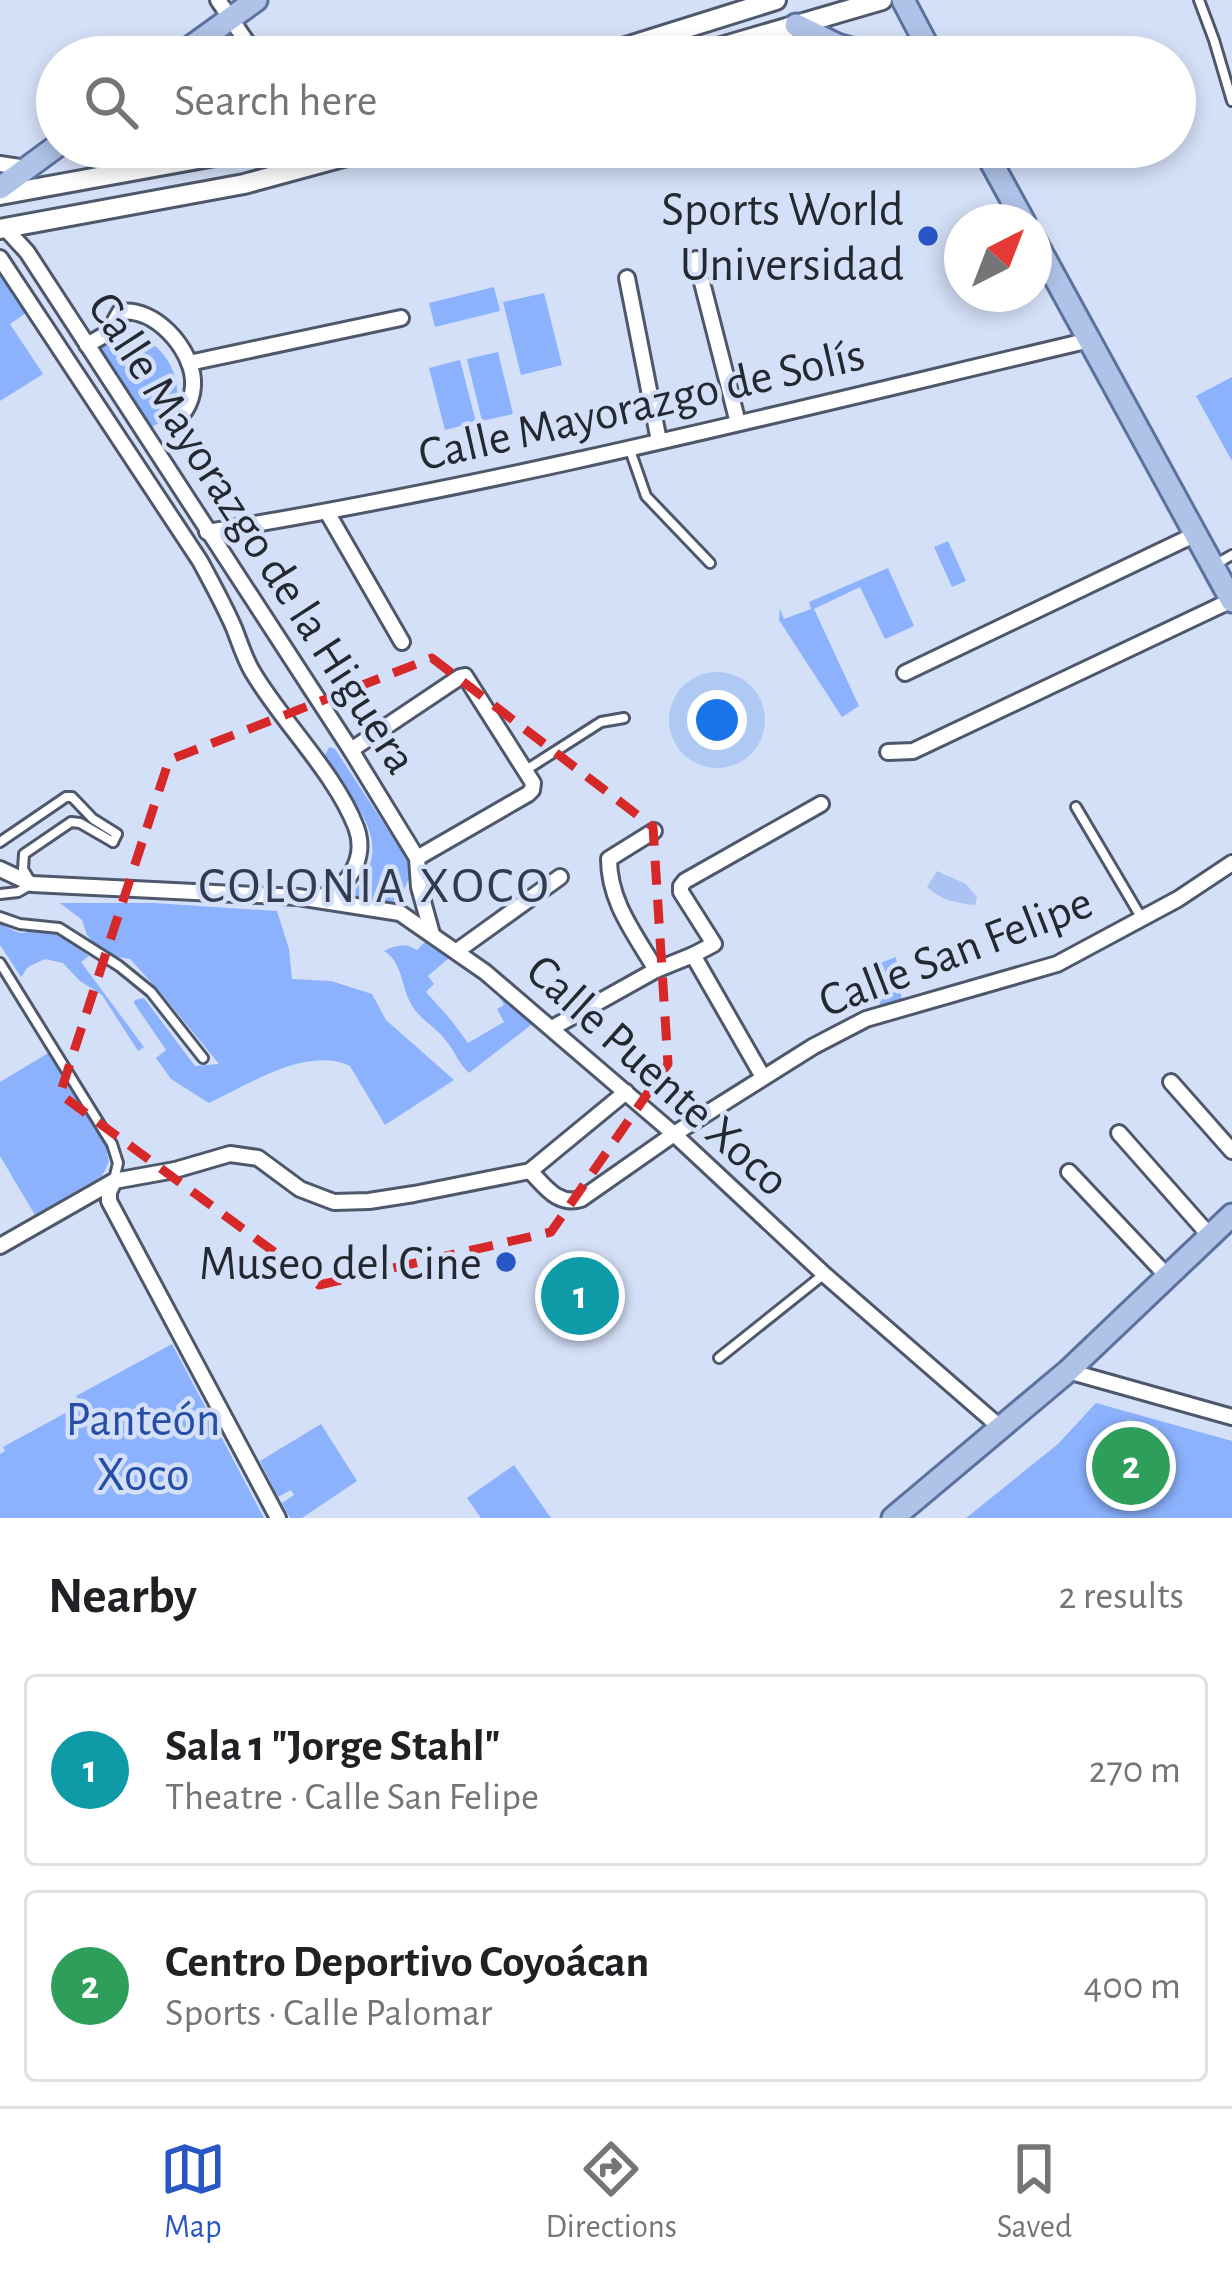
<!DOCTYPE html>
<meta charset="utf-8">
<style>
:root{--surface:#fff;--page:#f6f6f6;--text:#202124;--muted:#757577;--line:#e0e0e0;--accent:#2856c4}
body{margin:0;font-family:"Alegreya Sans",sans-serif;background:var(--page);color:var(--text)}
.compass{position:absolute;left:944px;top:204px;width:108px;height:108px;border-radius:50%;background:var(--surface);box-shadow:0 6px 18px #0003;rotate:42deg}
.you{position:absolute;left:717px;top:720px;width:42px;height:42px;margin:-30px;border:9px solid #fff;border-radius:50%;background:#1a73e8;box-shadow:0 0 0 18px #1a73e833}
.badge{display:grid;place-items:center;width:78px;height:78px;border-radius:50%;background:var(--accent);color:#fff;font-size:39px;font-weight:700}
.pin{position:absolute;translate:-50% -50%;border:6px solid #fff;box-shadow:0 3px 12px #0006}
.list{margin:0;padding:0;list-style:none}
h2{display:flex;justify-content:space-between;align-items:center;height:156px;margin:0;padding:0 48px;font-size:51px}
h2 small{font-size:39px;font-weight:400;color:var(--muted)}
.list li{display:grid;grid-template-columns:78px 1fr auto;gap:36px;align-items:center;box-sizing:border-box;height:192px;margin:0 24px 24px;padding:0 24px;border:3px solid var(--line);border-radius:12px}
.list b{display:block;font-size:45px;white-space:nowrap}
.list p{margin:0;font-size:39px;white-space:nowrap;color:var(--muted)}
.list em{font-size:39px;font-style:normal;color:var(--muted)}
.icon{flex:none;width:66px;height:66px;fill:none;stroke:currentColor;stroke-width:2;stroke-linecap:round;stroke-linejoin:round}
.map{position:relative;flex:none;width:1232px;height:1518px;overflow:hidden}
.search{position:absolute;background:var(--surface);box-shadow:0 6px 18px #0003;left:36px;right:36px;top:36px;height:132px;display:flex;align-items:center;gap:30px;box-sizing:border-box;padding:0 42px;border-radius:66px;color:var(--muted);font-size:45px}
.sheet{height:588px;background:var(--surface)}
nav{display:flex;justify-content:space-around;align-items:center;box-sizing:border-box;height:168px;border-top:3px solid var(--line);background:var(--surface);font-size:33px;color:var(--muted)}
nav a{display:grid;justify-items:center;gap:6px}
nav .on{color:var(--accent)}
.map>svg:first-child{display:block}
.green{fill:#8cb2fe}
.water{fill:#abc3f3}
.lines{fill:none;stroke-linecap:round;stroke-linejoin:round}
.service-casing{stroke:#4e586b;stroke-width:14}
.minor-casing{stroke:#4e586b;stroke-width:20}
.secondary-casing{stroke:#4e586b;stroke-width:24}
.primary-casing{stroke:#5c719d;stroke-width:27}
.service{stroke:#fff;stroke-width:8}
.minor{stroke:#fff;stroke-width:14}
.secondary{stroke:#fff;stroke-width:18}
.primary{stroke:#afc2e7;stroke-width:21}
.marked{fill:none;stroke:#d62828;stroke-width:9;stroke-dasharray:24 15;stroke-linejoin:round}
.poi-dot{fill:#2856c4;stroke:#d4e0f7;stroke-width:4.5}
.labels{text-anchor:middle;stroke-width:9;stroke-linejoin:round;paint-order:stroke}
.poi-label{font-size:48px;fill:#232831;stroke:#d4e0f7;text-anchor:end}
.street-label{font-size:48px;fill:#232831;stroke:#d4e0f7}
.park-label{font-size:48px;fill:#264da7;stroke:#d4e0f7}
.neighbourhood-label{font-size:51px;letter-spacing:3px;fill:#323b4e;stroke:#d4e0f7}
</style>
<div class="map">
<svg width="1232" height="1518" viewBox="0 0 1232 1518">
<rect width="100%" height="100%" fill="#d4e0f7"/>
<g class="green">
<polygon points="0,269 26,313 10,324 43,374 0,401"/>
<polygon points="494,287 500,311 435,327 429,303"/>
<polygon points="544,293 562,365 521,375 503,302"/>
<path d="M118 330C161 337 185 371 175 414L150 428 96 346Z"/>
<polygon points="498,352 513,414 482,421 467,359"/>
<polygon points="460,360 476,422 445,430 429,368"/>
<polygon points="1232,377 1232,461 1196,396"/>
<polygon points="948,541 966,581 952,587 934,547"/>
<polygon points="888,568 914,626 885,639 860,587 814,609 859,706 842,717 779,620 780,609 784,619 811,609 809,602"/>
<path d="M329 747 335 749 413 868 404 890 389 906 344 902C403 846 357 810 324 757Z"/>
<path d="M60 903H154L277 911 289 949 292 979 331 981 372 994 386 1020 454 1080 385 1125 350 1066C306 1046 250 1084 209 1103L171 1079 156 1058 166 1050 134 1003 135 1000 144 998 195 1066 219 1064 160 992 130 959 112 956 97 947 87 935 82 920Z"/>
<path d="M0 923C29 941 22 929 47 929 62 930 78 948 89 956L81 962 144 1047 138 1051 102 995 80 981 63 963 45 959 28 967 21 977 0 945Z"/>
<path d="M426 941 450 957 428 976 434 984 426 992 451 1020 468 1043 504 1022 497 1009 504 1005 498 995 501 992 535 1022 469 1073C458 1063 456 1053 447 1042 436 1026 417 1019 409 1000 401 982 401 961 384 951 395 945 406 942 417 950Z"/>
<polygon points="896,957 902,1001 881,1006 863,970"/>
<polygon points="50,1052 106,1146 109,1162 102,1176 35,1215 0,1156 0,1082"/>
<polygon points="172,1344 264,1518 0,1518 0,1454 5,1451 3,1447 80,1405 76,1396"/>
<polygon points="1096,1403 1232,1441 1232,1518 966,1518 1058,1444"/>
<polygon points="321,1424 357,1481 302,1518 290,1518 282,1503 294,1495 291,1490 278,1497 260,1461"/>
<polygon points="514,1465 551,1518 481,1518 467,1498"/>
</g>
<g class="water">
<path d="M937 871 966 884 977 897 975 905C956 903 941 900 927 887Z"/>
<polygon points="1127,1418 1158,1427 1153,1448 1121,1440"/>
</g>
<g class="lines">
<g class="service-casing">
<g id="service">
<polyline points="1199,0 1214,40 1232,101"/>
<polyline points="630,450 646,496 710,563"/>
<polyline points="1213,566 1232,555"/>
<polyline points="526,770 601,722 624,718"/>
<polyline points="1076,807 1141,917"/>
<polyline points="0,842 66,797 72,797 93,819 117,834 113,842"/>
<polyline points="0,894 18,892 32,884 23,869 24,854 71,822 80,823 113,842"/>
<polyline points="0,917 20,924 59,928 119,966 151,992 203,1058"/>
<polyline points="0,963 112,1144 118,1163 114,1180"/>
<polyline points="719,1358 823,1275"/>
</g>
</g>
<g class="minor-casing">
<g id="minor">
<polyline points="218,0 257,57"/>
<polyline points="0,164 26,168"/>
<polyline points="5,228 27,252 351,750 417,858 419,887 432,934"/>
<path d="M0 258 200 561C212 583 224 605 234 628 240 643 244 657 252 671 282 722 335 773 356 827 368 859 347 892 315 898"/>
<polyline points="696,259 738,423"/>
<polyline points="627,278 659,441"/>
<path d="M87 345 108 333 120 312C154 306 191 348 193 380 194 399 186 411 174 425"/>
<polyline points="189,363 401,318"/>
<polyline points="327,512 402,642"/>
<path d="M207 532C504 484 797 409 1090 340"/>
<polyline points="905,673 1194,535"/>
<polyline points="351,750 460,677 465,676 533,783 532,790 528,794 417,858"/>
<polyline points="888,752 913,751 1232,600"/>
<path d="M654 831 609 859C609 902 635 934 656 970"/>
<polyline points="0,869 32,884 298,897 400,913 485,972 674,1134 825,1275 1001,1428"/>
<polyline points="457,951 560,877"/>
<polyline points="693,955 714,944 681,892 681,886 685,881 821,804"/>
<polyline points="552,1028 656,970 693,955 763,1077"/>
<polyline points="1171,1082 1232,1151"/>
<polyline points="1119,1133 1210,1236"/>
<path d="M530 1171C545 1186 557 1206 581 1199L674 1134 814 1046 866 1019 1057 964 1178 899 1232 863"/>
<polyline points="1069,1172 1168,1277"/>
<polyline points="114,1181 109,1192 109,1201 278,1518"/>
<polyline points="0,1246 114,1181 175,1170 230,1154 258,1158 300,1189 334,1202 369,1201 414,1194 530,1171 626,1092"/>
<polyline points="1068,1371 1232,1417"/>
</g>
</g>
<g class="secondary-casing">
<g id="secondary">
<polyline points="594,57 776,0"/>
<polyline points="687,57 882,0"/>
<polyline points="0,195 264,147"/>
<polyline points="0,229 244,184 380,147"/>
</g>
</g>
<g class="primary-casing">
<g id="primary">
<polyline points="903,0 933,57"/>
<polyline points="796,25 837,45 878,57"/>
<polyline points="177,57 256,0"/>
<polyline points="983,147 1024,222"/>
<polyline points="0,188 57,146"/>
<polyline points="1034,239 1232,601"/>
<polyline points="893,1518 1068,1371 1232,1215"/>
</g>
</g>
<use href="#service" class="service"/>
<use href="#minor" class="minor"/>
<use href="#secondary" class="secondary"/>
<use href="#primary" class="primary"/>
</g>
<path class="marked" d="M432 658 653 827 668 1064 551 1232 319 1285 60 1094 169 760Z"/>
<g class="poi-dot">
<circle cx="928" cy="236" r="12"/>
<circle cx="506" cy="1262" r="12"/>
</g>
<g class="labels">
<g class="poi-label">
<text x="904" y="225">Sports World<tspan x="904" dy="55">Universidad</tspan></text>
<text x="482" y="1279">Museo del Cine</text>
</g>
<g class="street-label">
<text transform="translate(641 403) rotate(-13)" y="17">Calle Mayorazgo de Solís</text>
<text transform="translate(254 532) rotate(57)" y="17">Calle Mayorazgo de la Higuera</text>
<text transform="translate(955 950) rotate(-21)" y="17">Calle San Felipe</text>
<text transform="translate(659 1074) rotate(42)" y="17">Calle Puente Xoco</text>
</g>
<g class="park-label">
<text x="143" y="1435">Panteón<tspan x="143" dy="55">Xoco</tspan></text>
</g>
<g class="neighbourhood-label">
<text x="375" y="902">COLONIA XOCO</text>
</g>
</g>
</svg>
<svg class="compass" viewBox="-18 -18 36 36"><path d="M0-13l5 13h-10z" fill="#e53935"/><path d="M0 13l5-13h-10z" fill="#757577"/></svg>
<div class="you"></div>
<div class="pin badge" style="left:580px;top:1296px;background:#0f9aa8">1</div>
<div class="pin badge" style="left:1131px;top:1466px;background:#2e9e5b">2</div>
<div class="search"><svg class="icon" aria-label="search" viewBox="0 0 24 24"><circle cx="10" cy="10" r="6"/><path d="M15 15l6 6"/></svg>Search here</div>
</div>
<section class="sheet">
<h2>Nearby<small>2 results</small></h2>
<ul class="list">
<li><span class="badge" style="background:#0f9aa8">1</span><div><b>Sala 1 &quot;Jorge Stahl&quot;</b><p>Theatre · Calle San Felipe</p></div><em>270 m</em></li>
<li><span class="badge" style="background:#2e9e5b">2</span><div><b>Centro Deportivo Coyoácan</b><p>Sports · Calle Palomar</p></div><em>400 m</em></li>
</ul>
</section>
<nav>
<a class="on"><svg class="icon" aria-label="map" viewBox="0 0 24 24"><path d="M3 6l6-2 6 2 6-2v14l-6 2-6-2-6 2zM9 4v14M15 6v14"/></svg>Map</a>
<a><svg class="icon" aria-label="directions" viewBox="0 0 24 24"><path d="M12 3l9 9-9 9-9-9zM9 14v-3h6M13 9l2 2-2 2"/></svg>Directions</a>
<a><svg class="icon" aria-label="saved" viewBox="0 0 24 24"><path d="M7 4h10v16l-5-4-5 4z"/></svg>Saved</a>
</nav>
